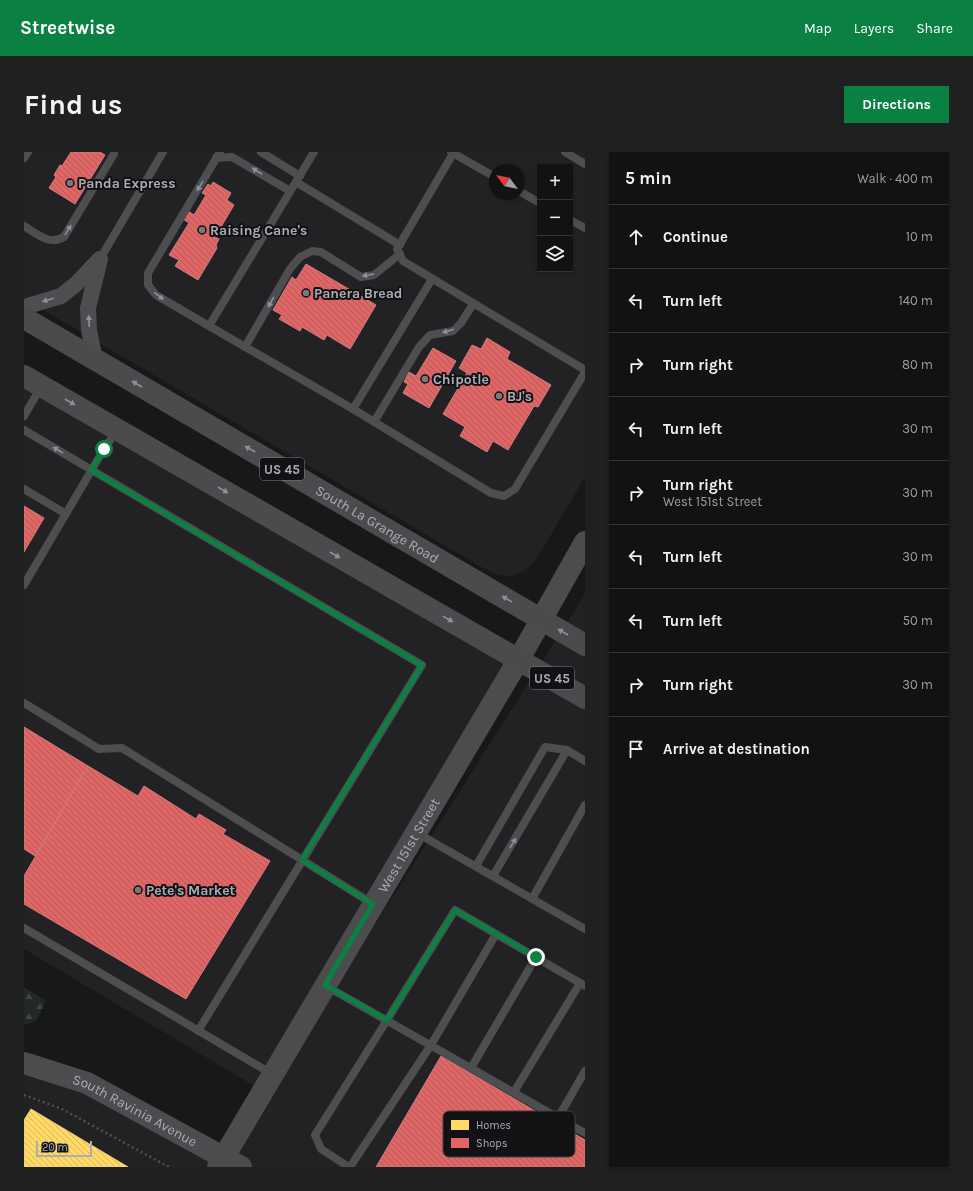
<!DOCTYPE html>
<meta charset="utf-8">
<style>
:root{--surface:#121212;--page:#1f2020;--text:#f1f3f6;--muted:#9c9e9f;--line:#313232;--accent:#0b8043}
body{margin:0;font-family:Karla,sans-serif;background:var(--page);color:var(--text)}
.controls{position:absolute;right:12px;top:12px;display:grid;overflow:hidden;border-radius:0px;box-shadow:0 2px 6px #0003}
.controls button{width:36px;height:36px;display:grid;place-items:center;padding:0;border:0;border-bottom:1px solid var(--line);background:var(--surface);color:var(--text);font:20px sans-serif}
.compass{position:absolute;left:465px;top:12px;width:36px;height:36px;border-radius:50%;background:var(--surface);box-shadow:0 2px 6px #0003;rotate:302deg}
.scale{position:absolute;left:12px;bottom:10px;width:56px;box-sizing:border-box;padding-left:4px;border:2px solid #abacb7;border-top:0;font-size:11px;line-height:14px;white-space:nowrap;color:#abacb7;-webkit-text-stroke:3px #121214;paint-order:stroke}
.stop{position:absolute;width:12px;height:12px;margin:-9px;border:3px solid #0b8043;border-radius:50%;background:#fff}
.stop.end{background:#0b8043;border-color:#fff;box-shadow:0 1px 4px #0008}
.list{margin:0;padding:0;list-style:none}
h2{display:flex;justify-content:space-between;align-items:center;height:52px;margin:0;padding:0 16px;font-size:17px}
h2 small{font-size:13px;font-weight:400;color:var(--muted)}
.list li{display:grid;grid-template-columns:26px 1fr auto;gap:12px;align-items:center;box-sizing:border-box;height:64px;padding:0 16px;border-top:1px solid var(--line)}
.list b{display:block;font-size:15px;white-space:nowrap}
.list p{margin:0;font-size:13px;white-space:nowrap;color:var(--muted)}
.list em{font-size:13px;font-style:normal;color:var(--muted)}
.icon{flex:none;width:22px;height:22px;fill:none;stroke:currentColor;stroke-width:2;stroke-linecap:round;stroke-linejoin:round}
.map{position:relative;flex:none;width:561px;height:1015px;overflow:hidden;border-radius:0px}
header{display:flex;align-items:center;gap:24px;box-sizing:border-box;height:56px;padding:0 20px;background:var(--accent);color:#fff}
header strong{font-size:19px}
nav{display:flex;gap:22px;margin-inline-start:auto;font-size:14px}
.intro{display:flex;align-items:center;justify-content:space-between;box-sizing:border-box;height:96px;padding:0 24px}
h1{margin:0;font-size:28px}
.button{padding:10px 18px;border-radius:0px;background:var(--accent);color:#fff;font-size:14px;font-weight:700}
main{display:flex;gap:24px;padding:0 24px}
aside{flex:1;background:var(--surface);border-radius:0px;box-shadow:0 2px 6px #0003}
.map>svg:first-child{display:block}
.built{fill:#222224;fill-rule:evenodd}
.forest{fill:url(#forest-firs)}
.homes{fill:url(#homes-back-hatch);stroke:#e6cc7e}
.shops{fill:url(#shops-back-hatch);stroke:#d07b7e}
.lines{fill:none;stroke-linecap:round;stroke-linejoin:round}
.path{stroke:#4f4f52;stroke-width:2.5;stroke-dasharray:2 3;stroke-linecap:butt}
.lane{stroke:#4e4e51;stroke-width:8}
.street{stroke:#4e4e51;stroke-width:16}
.secondary{stroke:#4c4c4f;stroke-width:22}
.highway{stroke:#4b4b4e;stroke-width:22}
.oneway{fill:#8f9098}
.oneway2{fill:#8e8f98}
.route{stroke:#0b8043;stroke-width:5}
.poi-dot{fill:#78787f;stroke:#121214;stroke-width:1.5}
.labels{text-anchor:middle;stroke-width:4;stroke-linejoin:round;paint-order:stroke}
.shield{fill:#121214;stroke:#7d7e86;stroke-width:1}
.shield-label{font-size:13px;font-weight:bold;fill:#abacb7}
.poi-label{font-size:14px;font-weight:bold;fill:#abacb7;stroke:#121214;text-anchor:start}
.street-label{font-size:14px;fill:#abacb7;stroke:#121214}
.key{fill:#121214;stroke:#404045;stroke-width:1}
.key-label{font-size:11px;fill:#abacb7}
</style>
<header>
<strong>Streetwise</strong>
<nav><a>Map</a><a>Layers</a><a>Share</a></nav>
</header>
<div class="intro"><h1>Find us</h1><a class="button">Directions</a></div>
<main>
<div class="map">
<svg width="561" height="1015" viewBox="0 0 561 1015">
<defs>
<pattern id="forest-firs" width="22" height="20" patternUnits="userSpaceOnUse"><rect width="22" height="20" fill="#222823"/><path d="M5 1l3.5 6h-7zM16 11l3.5 6h-7z" fill="#3f4441"/></pattern>
<pattern id="homes-back-hatch" width="6" height="6" patternUnits="userSpaceOnUse"><rect width="6" height="6" fill="#ffd966"/><path d="M-1 5l2 2M0 0l6 6M5-1l2 2" fill="none" stroke="#d6b85d"/></pattern>
<pattern id="shops-back-hatch" width="6" height="6" patternUnits="userSpaceOnUse"><rect width="6" height="6" fill="#e06666"/><path d="M-1 5l2 2M0 0l6 6M5-1l2 2" fill="none" stroke="#b55a5a"/></pattern>
</defs>
<rect width="100%" height="100%" fill="#181818"/>
<g class="built">
<path d="M0 0H561V325L512 408 501 419 487 424 474 423 459 416 0 147ZM516 15H546V117H516ZM471 18H495V42H471Z"/>
<polygon points="0,228 489,503 232,935 0,797"/>
<polygon points="561,442 561,1015 228,1015 206,1001"/>
<polygon points="0,920 59,939 187,1006 182,1015 0,1015"/>
</g>
<polygon class="forest" points="0,835 22,849 13,868 2,873 0,872"/>
<polygon class="homes" points="7,957 104,1015 0,1015 0,968"/>
<g class="shops">
<polygon points="47,0 76,0 81,3 51,52 25,36 32,25 30,23 36,13 38,14"/>
<polygon points="189,30 207,41 203,48 210,53 191,85 195,87 192,93 193,96 174,128 151,114 155,108 145,103 165,71 159,67 164,59 170,63 182,43 178,41 184,32 187,34"/>
<polygon points="282,112 352,153 326,197 303,183 300,188 278,175 276,179 255,167 258,163 249,158 268,125 272,128"/>
<polygon points="463,186 486,200 483,207 527,233 514,255 510,254 484,298 469,289 463,300 436,284 441,275 419,262 443,221 435,216 448,193 457,197"/>
<polygon points="409,196 432,209 405,256 379,241 384,232 380,230 385,220 392,224"/>
<polygon points="0,354 20,366 0,400"/>
<polygon points="0,575 64,614 11,704 0,697"/>
<polygon points="64,614 114,644 120,634 172,667 175,662 202,678 199,682 246,709 162,847 0,752 0,724"/>
<polygon points="417,904 561,988 561,1015 352,1015"/>
</g>
<g class="lines">
<polyline class="path" points="0,943 38,957 145,1015"/>
<g class="lane">
<polyline points="237,0 276,24"/>
<polyline points="290,0 185,174 329,257 467,341 480,344 491,337 561,220"/>
<polyline points="427,0 471,25"/>
<polyline points="430,0 373,97 379,109 561,218"/>
<polyline points="541,0 561,12"/>
<polyline points="0,6 4,0"/>
<polyline points="192,6 208,5 266,39"/>
<polyline points="272,30 376,93"/>
<polyline points="495,39 516,51"/>
<polyline points="546,68 561,76"/>
<path d="M0 74C12 81 25 94 40 85L90 2V0"/>
<polyline points="76,107 139,0"/>
<polyline points="185,174 132,143 124,133 124,121 196,0"/>
<polyline points="221,195 266,117 276,105 288,99 297,100 337,125 350,123 376,102"/>
<polyline points="329,257 408,127"/>
<polyline points="0,264 17,235"/>
<polyline points="350,270 395,195 406,183 429,179 437,171 449,152"/>
<polyline points="0,278 398,513 174,879"/>
<polyline points="0,337 42,362"/>
<polyline points="0,433 80,297 93,278"/>
<polyline points="0,551 75,597 98,596 349,752"/>
<polyline points="393,681 561,777"/>
<polyline points="452,714 521,595 543,598 561,609"/>
<polyline points="469,724 543,598"/>
<polyline points="508,747 561,653"/>
<polyline points="0,776 248,922"/>
<polyline points="302,834 561,981"/>
<polyline points="447,916 512,805"/>
<polyline points="490,940 556,831"/>
<polyline points="534,966 561,919"/>
<polyline points="325,1015 297,997 291,983 363,868 431,758 561,834"/>
<polyline points="326,1015 407,893 472,782"/>
</g>
<g class="street">
<polyline points="0,155 37,144 52,132 75,108"/>
<polyline points="71,208 65,178 64,156 76,107"/>
</g>
<g class="secondary">
<path id="s1" d="M0 911 63 931 217 1015"/>
<path id="s2" d="M194 1015 495 507 561 390"/>
</g>
<g class="highway">
<path id="s3" d="M0 166 561 493"/>
<polyline points="0,224 561,546"/>
</g>
</g>
<defs><path id="oneway-solid" d="M-6-.8H1V-3.2L6.5 0L1 3.2V.8H-6Z"/></defs>
<g class="oneway">
<use href="#oneway-solid" transform="translate(233 19) rotate(-148)"/>
<use href="#oneway-solid" transform="translate(176 34) rotate(121)"/>
<use href="#oneway-solid" transform="translate(44 78) rotate(-59)"/>
<use href="#oneway-solid" transform="translate(344 123) rotate(170)"/>
<use href="#oneway-solid" transform="translate(135 144) rotate(36)"/>
<use href="#oneway-solid" transform="translate(24 148) rotate(164)"/>
<use href="#oneway-solid" transform="translate(247 150) rotate(120)"/>
<use href="#oneway-solid" transform="translate(65 169) rotate(-93)"/>
<use href="#oneway-solid" transform="translate(424 179) rotate(164)"/>
<use href="#oneway-solid" transform="translate(34 298) rotate(-149)"/>
<use href="#oneway-solid" transform="translate(489 691) rotate(-59)"/>
</g>
<g class="oneway2">
<use href="#oneway-solid" transform="translate(113 232) rotate(-150)"/>
<use href="#oneway-solid" transform="translate(46 250) rotate(30)"/>
<use href="#oneway-solid" transform="translate(226 297) rotate(-150)"/>
<use href="#oneway-solid" transform="translate(199 338) rotate(30)"/>
<use href="#oneway-solid" transform="translate(311 403) rotate(30)"/>
<use href="#oneway-solid" transform="translate(483 447) rotate(-150)"/>
<use href="#oneway-solid" transform="translate(424 467) rotate(29)"/>
<use href="#oneway-solid" transform="translate(539 480) rotate(-150)"/>
</g>
<g class="lines">
<polyline class="route" points="80,297 67,318 398,513 278,708 349,752 301,833 363,868 431,758 512,805"/>
</g>
<g class="poi-dot">
<circle cx="46" cy="31" r="4"/>
<circle cx="178" cy="78" r="4"/>
<circle cx="282" cy="141" r="4"/>
<circle cx="401" cy="227" r="4"/>
<circle cx="475" cy="244" r="4"/>
<circle cx="114" cy="738" r="4"/>
</g>
<g class="labels">
<g class="shield">
<rect x="236" y="306" width="44" height="22" rx="3"/>
<rect x="506" y="515" width="44" height="22" rx="3"/>
</g>
<g class="shield-label">
<text x="258" y="322">US 45</text>
<text x="528" y="531">US 45</text>
</g>
<g class="poi-label">
<text x="54" y="36">Panda Express</text>
<text x="186" y="83">Raising Cane's</text>
<text x="290" y="146">Panera Bread</text>
<text x="409" y="232">Chipotle</text>
<text x="483" y="249">BJ's</text>
<text x="122" y="743">Pete's Market</text>
</g>
<g class="street-label">
<text dy="5" stroke="none"><textPath href="#s3" startOffset="409">South La Grange Road</textPath></text>
<text dy="5" stroke="none"><textPath href="#s2" startOffset="374">West 151st Street</textPath></text>
<text dy="5" stroke="none"><textPath href="#s1" startOffset="121">South Ravinia Avenue</textPath></text>
</g>
</g>
<rect x="419" y="959" width="132" height="46" rx="6" class="key"/>
<rect x="427" y="968" width="18" height="10" fill="#ffd966"/>
<rect x="427" y="986" width="18" height="10" fill="#e06666"/>
<g class="key-label">
<text x="452" y="977">Homes</text>
<text x="452" y="995">Shops</text>
</g>
</svg>
<div class="controls">
<button>+</button>
<button>−</button>
<button><svg class="icon" aria-label="layers" viewBox="0 0 24 24"><path d="M12 4l9 5-9 5-9-5zM3 14l9 5 9-5"/></svg></button>
</div>
<svg class="compass" viewBox="-18 -18 36 36"><path d="M0-13l5 13h-10z" fill="#e53935"/><path d="M0 13l5-13h-10z" fill="#9c9e9f"/></svg>
<div class="scale">20 m</div>
<div class="stop" style="left:80px;top:297px"></div>
<div class="stop end" style="left:512px;top:805px"></div>
</div>
<aside>
<h2>5 min<small>Walk · 400 m</small></h2>
<ul class="list">
<li><svg class="icon" aria-label="ahead" viewBox="0 0 24 24"><path d="M12 20V5M6 11l6-6 6 6"/></svg><div><b>Continue</b></div><em>10 m</em></li>
<li><svg class="icon" aria-label="left" viewBox="0 0 24 24"><path d="M17 20v-9H6M10 6l-5 5 5 5"/></svg><div><b>Turn left</b></div><em>140 m</em></li>
<li><svg class="icon" aria-label="right" viewBox="0 0 24 24"><path d="M7 20v-9h11M14 6l5 5-5 5"/></svg><div><b>Turn right</b></div><em>80 m</em></li>
<li><svg class="icon" aria-label="left" viewBox="0 0 24 24"><path d="M17 20v-9H6M10 6l-5 5 5 5"/></svg><div><b>Turn left</b></div><em>30 m</em></li>
<li><svg class="icon" aria-label="right" viewBox="0 0 24 24"><path d="M7 20v-9h11M14 6l5 5-5 5"/></svg><div><b>Turn right</b><p>West 151st Street</p></div><em>30 m</em></li>
<li><svg class="icon" aria-label="left" viewBox="0 0 24 24"><path d="M17 20v-9H6M10 6l-5 5 5 5"/></svg><div><b>Turn left</b></div><em>30 m</em></li>
<li><svg class="icon" aria-label="left" viewBox="0 0 24 24"><path d="M17 20v-9H6M10 6l-5 5 5 5"/></svg><div><b>Turn left</b></div><em>50 m</em></li>
<li><svg class="icon" aria-label="right" viewBox="0 0 24 24"><path d="M7 20v-9h11M14 6l5 5-5 5"/></svg><div><b>Turn right</b></div><em>30 m</em></li>
<li><svg class="icon" aria-label="arrive" viewBox="0 0 24 24"><path d="M6 21V4h12l-3 4 3 4H6"/></svg><div><b>Arrive at destination</b></div></li>
</ul>
</aside>
</main>
